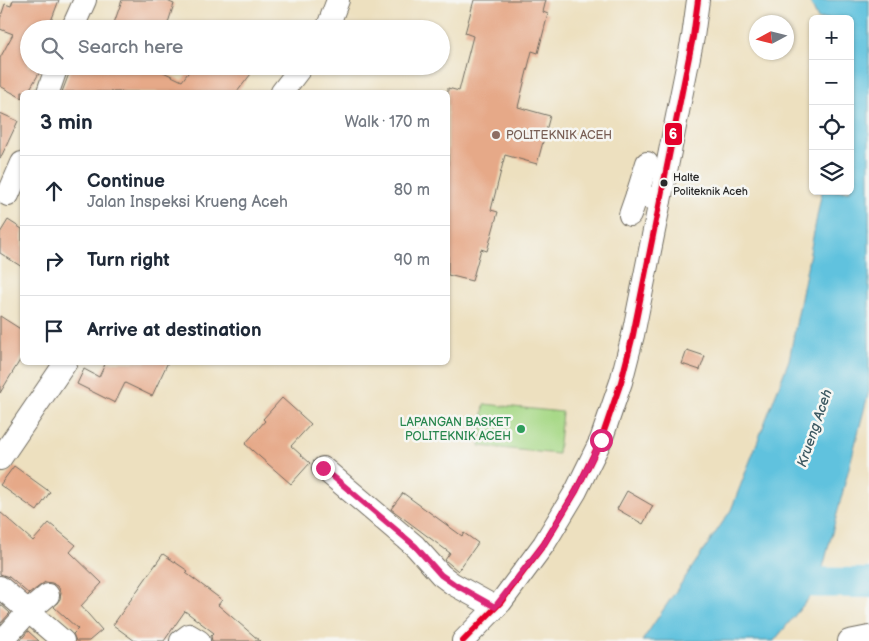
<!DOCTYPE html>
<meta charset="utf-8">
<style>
:root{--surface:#fff;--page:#f2f2f3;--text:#1f2937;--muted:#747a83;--line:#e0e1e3}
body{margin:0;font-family:"Balsamiq Sans",sans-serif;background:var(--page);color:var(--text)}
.controls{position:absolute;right:15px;top:15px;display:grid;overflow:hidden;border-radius:8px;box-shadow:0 1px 4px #0004}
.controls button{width:45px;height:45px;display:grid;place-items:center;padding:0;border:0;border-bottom:1px solid var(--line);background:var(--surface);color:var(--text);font:25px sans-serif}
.compass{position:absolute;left:749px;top:15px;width:45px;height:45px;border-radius:50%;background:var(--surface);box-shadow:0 1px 4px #0004;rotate:263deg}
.stop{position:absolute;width:15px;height:15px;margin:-11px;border:4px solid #db2777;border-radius:50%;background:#fff}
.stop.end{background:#db2777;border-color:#fff;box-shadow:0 1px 5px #0008}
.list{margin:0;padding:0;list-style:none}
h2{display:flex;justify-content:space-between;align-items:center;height:65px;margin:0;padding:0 20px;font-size:21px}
h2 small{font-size:16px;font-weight:400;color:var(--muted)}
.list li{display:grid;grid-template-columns:32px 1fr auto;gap:15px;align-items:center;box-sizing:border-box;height:70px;padding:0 20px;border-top:1px solid var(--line)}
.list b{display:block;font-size:19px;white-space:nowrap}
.list p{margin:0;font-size:16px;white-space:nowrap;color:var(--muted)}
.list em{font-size:16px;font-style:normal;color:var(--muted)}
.icon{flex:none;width:28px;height:28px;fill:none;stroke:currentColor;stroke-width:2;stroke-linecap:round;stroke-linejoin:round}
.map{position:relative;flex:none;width:869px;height:641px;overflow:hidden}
.search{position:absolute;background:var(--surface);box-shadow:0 1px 4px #0004;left:20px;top:20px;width:430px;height:55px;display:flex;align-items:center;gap:12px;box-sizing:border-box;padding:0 18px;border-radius:28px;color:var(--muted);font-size:19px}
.panel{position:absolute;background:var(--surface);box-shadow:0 1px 4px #0004;left:20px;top:90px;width:430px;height:275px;border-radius:8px}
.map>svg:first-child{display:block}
.green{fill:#a8d988;stroke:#6a825a}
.water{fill:#60c2de;stroke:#467684}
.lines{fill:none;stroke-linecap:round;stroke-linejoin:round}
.river{stroke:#60c2de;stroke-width:30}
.building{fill:#e6a988}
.minor-casing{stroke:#6f6a5f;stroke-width:24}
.minor{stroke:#fff;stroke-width:22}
.bus-1-casing{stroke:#f6f6f2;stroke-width:10}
.bus-1{stroke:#e4002b;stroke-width:6}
.route{stroke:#db2777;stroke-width:6}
.education-dot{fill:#8d6e63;stroke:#f6f6f2;stroke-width:2}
.bus-dot{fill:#2b2b2b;stroke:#f6f6f2;stroke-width:2}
.leisure-dot{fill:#2e9e5b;stroke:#f6f6f2;stroke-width:2}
.labels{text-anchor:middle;stroke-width:5;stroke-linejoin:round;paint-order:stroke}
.bus-label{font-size:11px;fill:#2b2b2b;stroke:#f6f6f2;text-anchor:start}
.education-label{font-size:12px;fill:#785e54;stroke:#f6f6f2;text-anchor:start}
.leisure-label{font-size:12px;fill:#27864d;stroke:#f6f6f2;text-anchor:end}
.water-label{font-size:14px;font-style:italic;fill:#3b5861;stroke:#f6f6f2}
.line-badge{stroke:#f6f6f2;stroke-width:2}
.badge-label{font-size:14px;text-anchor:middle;font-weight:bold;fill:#fff}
</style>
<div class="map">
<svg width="869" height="641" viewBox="0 0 869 641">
<rect width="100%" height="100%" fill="#f6f6f2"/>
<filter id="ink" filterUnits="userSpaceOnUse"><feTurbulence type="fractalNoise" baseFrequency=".02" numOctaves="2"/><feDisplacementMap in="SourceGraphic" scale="10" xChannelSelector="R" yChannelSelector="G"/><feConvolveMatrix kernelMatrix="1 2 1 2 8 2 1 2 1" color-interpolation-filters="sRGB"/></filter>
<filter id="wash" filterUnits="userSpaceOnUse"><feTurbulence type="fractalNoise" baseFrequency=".0096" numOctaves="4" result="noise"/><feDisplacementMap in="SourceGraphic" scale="20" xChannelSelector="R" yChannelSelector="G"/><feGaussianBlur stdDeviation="1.12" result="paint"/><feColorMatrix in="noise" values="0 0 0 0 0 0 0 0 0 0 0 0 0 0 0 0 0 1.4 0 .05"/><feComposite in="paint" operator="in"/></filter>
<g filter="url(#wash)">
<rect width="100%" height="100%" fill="#ede0bf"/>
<polygon class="green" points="484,404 562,412 558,454 480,446"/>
<polygon class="water" points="809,0 869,0 869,391 818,587 774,641 642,641 731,510 789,360 822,191 850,191 850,19 818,19"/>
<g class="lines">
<polyline class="river" points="778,582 869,583"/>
</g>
<g id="blocks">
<g class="building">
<polygon points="13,0 59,0 48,29 29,29 29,66 34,66 41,70 28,92 22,92 22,98 0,86 0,58 13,34 0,29 0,19 5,4 11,6"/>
<polygon points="122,0 165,0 174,4 166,29 112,29"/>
<polygon points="474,0 546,0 543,12 548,14 538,53 532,51 518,107 550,116 537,164 505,155 491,210 498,212 487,251 481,249 472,281 448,275 448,88 459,91 473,36 465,33"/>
<polygon points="72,66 130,66 148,72 151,66 182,81 193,66 257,66 237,92 62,92"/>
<polygon points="0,113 18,121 0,159"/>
<polygon points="8,220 22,229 22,267 0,253 0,233"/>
<polygon points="0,316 22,330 22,357 0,393"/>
<polygon points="687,350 705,356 700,370 682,364"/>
<polygon points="106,362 168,362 152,396 125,383 115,403 77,384 84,369 99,377"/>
<polygon points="282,398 311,424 291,446 310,463 291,484 245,444 265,421 263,419"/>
<polygon points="14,466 50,492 37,511 0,485"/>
<polygon points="627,491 653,506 643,524 617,509"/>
<polygon points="403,493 462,536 464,533 478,543 458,571 445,560 450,553 391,509"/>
<polygon points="0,512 33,541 49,523 76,545 70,552 102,583 81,606 102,630 89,641 76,641 73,634 78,629 54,607 60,599 61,592 58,586 52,583 45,582 29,594 9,577 0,574"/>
<polygon points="163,554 188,571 186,573 222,600 218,605 260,641 212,641 211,636 214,633 185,611 164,641 135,641 113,625"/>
<polygon points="0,604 10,613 0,624"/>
<polygon points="28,631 39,641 20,641"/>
</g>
</g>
</g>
<g filter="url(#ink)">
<use href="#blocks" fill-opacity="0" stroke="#6f6a5f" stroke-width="1"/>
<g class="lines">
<g class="minor-casing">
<g id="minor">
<polyline points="72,29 85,0"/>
<polyline points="327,29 338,0"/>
<polyline points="48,92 57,66"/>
<polyline points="282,92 302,66"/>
<polyline points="8,195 22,163"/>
<polyline points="637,195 647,163"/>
<polyline points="630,215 637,195 660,200"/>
<polyline points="0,459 66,362"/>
<polyline points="323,468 415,546 441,575 453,584 495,607"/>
<polyline points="0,587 63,641"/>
<polyline points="2,641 28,612 48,595"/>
<polyline points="181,641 189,635 199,641"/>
<polyline points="463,641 501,602 544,544 576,491 601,440 621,382 633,335 693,37 698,0"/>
<polyline points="849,641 869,637"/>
</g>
</g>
<use href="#minor" class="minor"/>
<g class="bus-1-casing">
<polyline id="bus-1" points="463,641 501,602 544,544 576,491 601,440 621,382 633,335 693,37 698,0"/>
</g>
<use href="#bus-1" class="bus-1"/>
</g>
</g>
<g class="lines" filter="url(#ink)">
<polyline class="route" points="323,468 415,546 441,575 454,584 495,607 544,544 576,491 601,440"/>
</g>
<circle class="education-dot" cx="496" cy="135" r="5"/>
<circle class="bus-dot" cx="664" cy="183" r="4.5"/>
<circle class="leisure-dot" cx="521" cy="429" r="5"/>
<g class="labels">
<g class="bus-label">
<text x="673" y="181">Halte<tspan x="673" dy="14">Politeknik Aceh</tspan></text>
</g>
<g class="education-label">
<text x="506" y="139">POLITEKNIK ACEH</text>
</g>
<g class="leisure-label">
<text x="511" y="426">LAPANGAN BASKET<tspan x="511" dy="14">POLITEKNIK ACEH</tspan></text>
</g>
<g class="water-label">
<text transform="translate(814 428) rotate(-71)" y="5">Krueng Aceh</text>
</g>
</g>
<rect class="line-badge" x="664" y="122" width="19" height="24" rx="5" fill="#e4002b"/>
<g class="badge-label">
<text x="673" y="139">6</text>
</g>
</svg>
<div class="controls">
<button>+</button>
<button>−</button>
<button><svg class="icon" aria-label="locate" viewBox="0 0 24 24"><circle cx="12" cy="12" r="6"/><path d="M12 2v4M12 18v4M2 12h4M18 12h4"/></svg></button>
<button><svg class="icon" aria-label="layers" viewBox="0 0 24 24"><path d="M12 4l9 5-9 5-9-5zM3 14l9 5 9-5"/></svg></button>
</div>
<svg class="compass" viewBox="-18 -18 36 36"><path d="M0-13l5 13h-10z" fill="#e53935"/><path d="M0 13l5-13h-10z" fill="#747a83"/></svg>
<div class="stop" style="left:601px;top:440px"></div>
<div class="stop end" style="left:323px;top:468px"></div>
<div class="search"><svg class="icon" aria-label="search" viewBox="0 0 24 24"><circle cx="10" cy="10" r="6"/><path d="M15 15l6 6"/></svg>Search here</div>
<section class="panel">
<h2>3 min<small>Walk · 170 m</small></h2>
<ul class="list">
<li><svg class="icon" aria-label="ahead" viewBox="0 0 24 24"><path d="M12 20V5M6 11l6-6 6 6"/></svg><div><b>Continue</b><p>Jalan Inspeksi Krueng Aceh</p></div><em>80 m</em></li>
<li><svg class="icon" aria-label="right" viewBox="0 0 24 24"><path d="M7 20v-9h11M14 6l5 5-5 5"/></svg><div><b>Turn right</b></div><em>90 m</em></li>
<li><svg class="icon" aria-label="arrive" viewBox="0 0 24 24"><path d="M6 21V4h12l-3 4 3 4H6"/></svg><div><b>Arrive at destination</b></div></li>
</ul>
</section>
</div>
